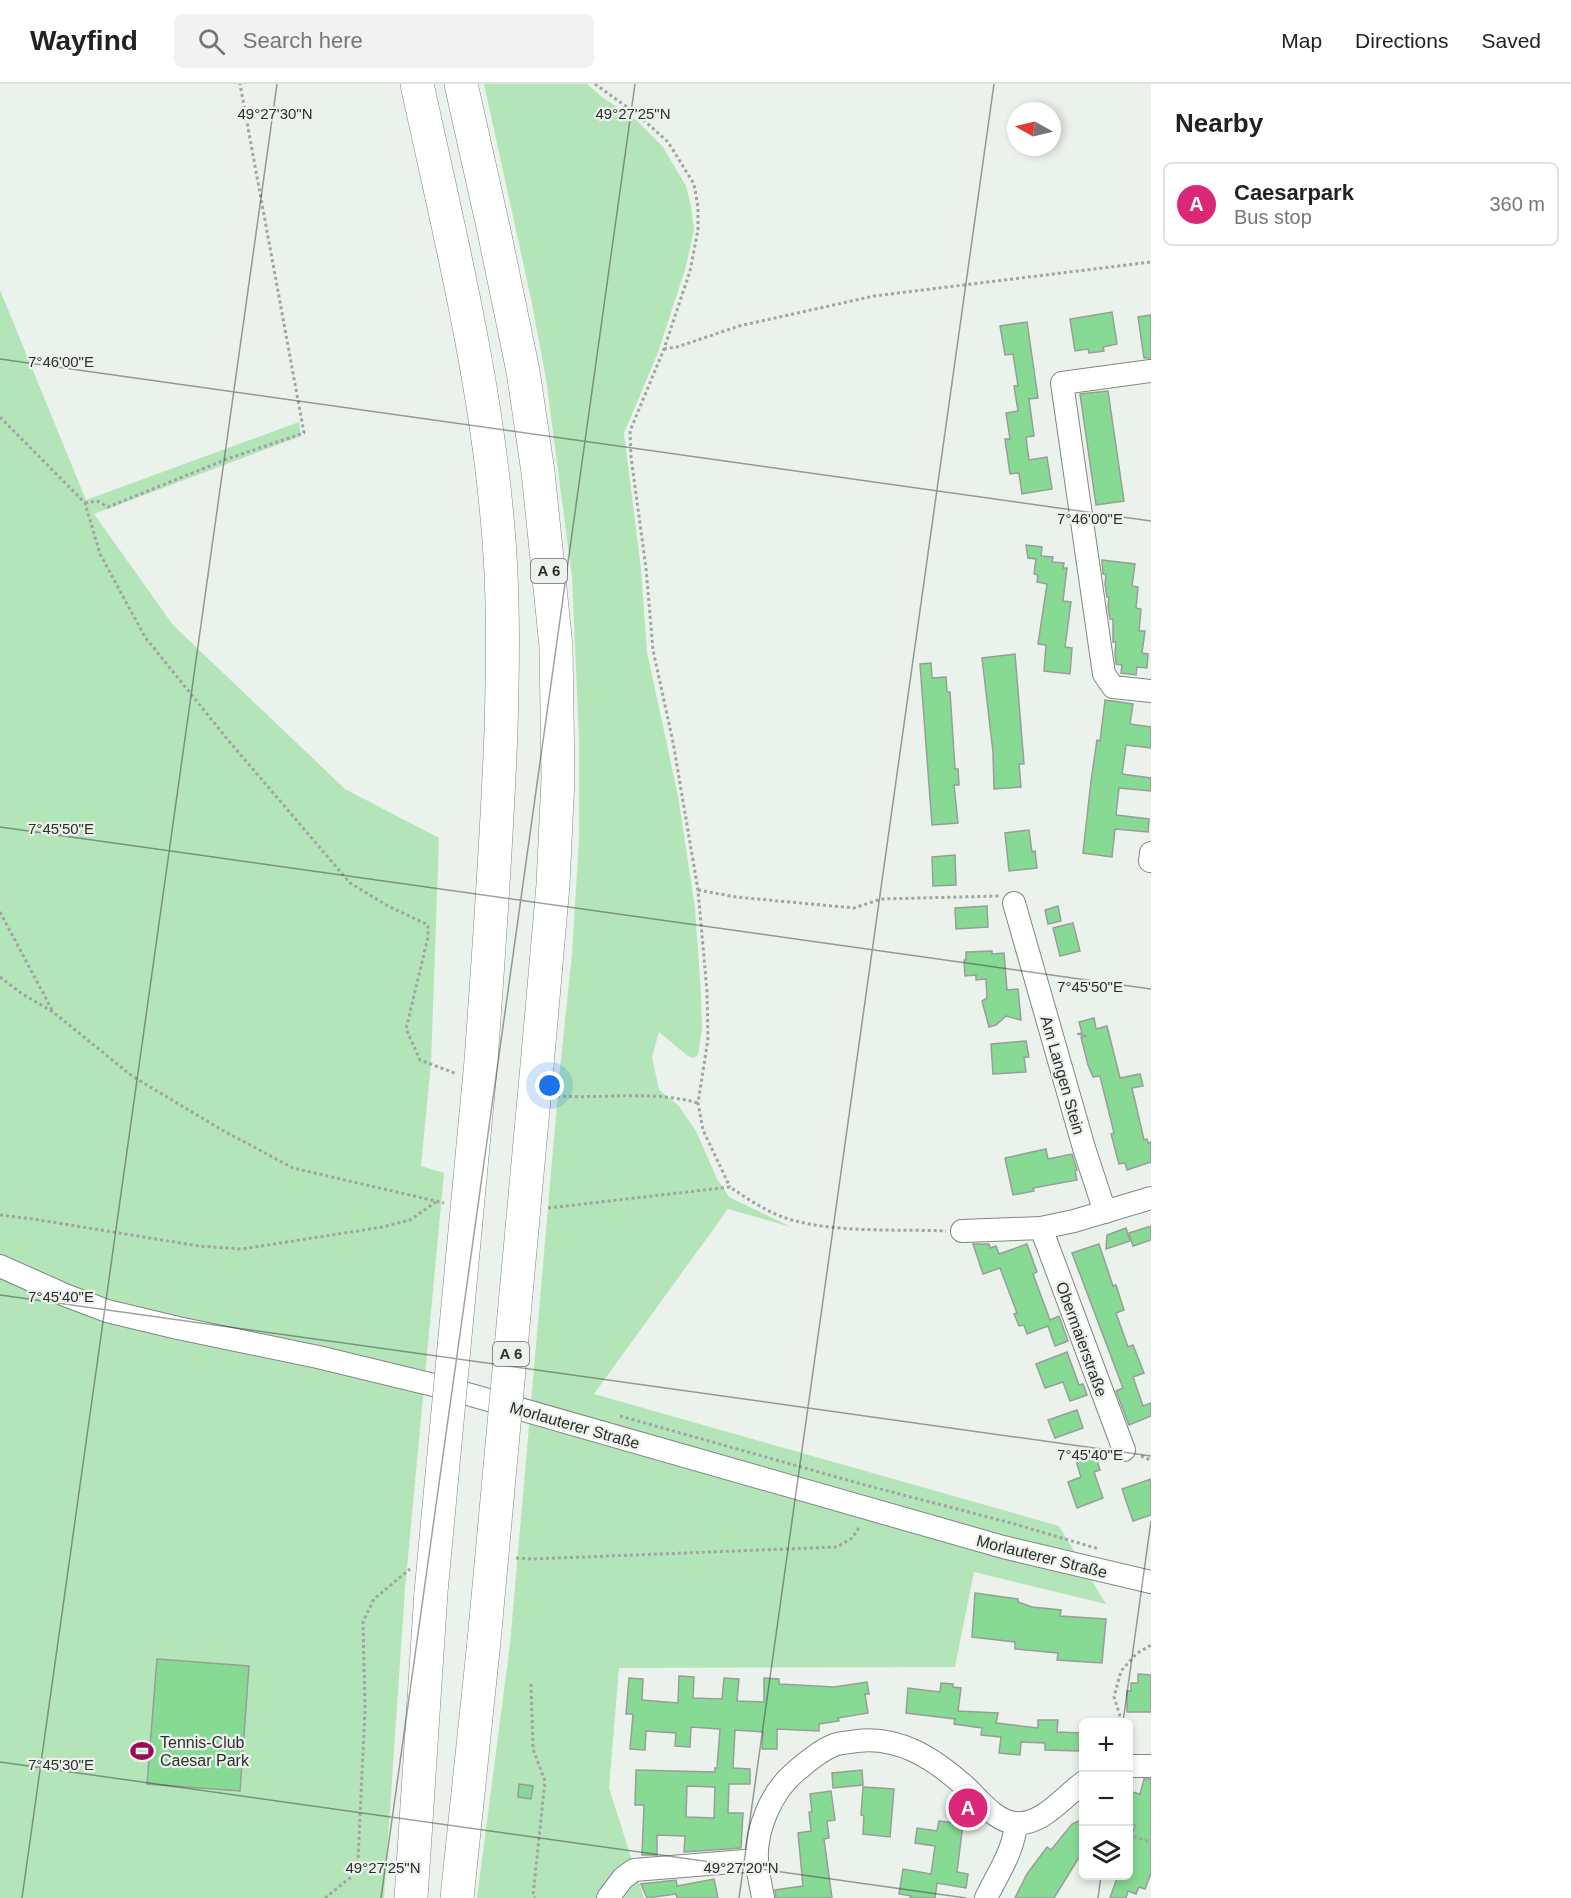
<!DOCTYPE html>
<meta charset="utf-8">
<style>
:root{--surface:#fff;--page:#f2f2f2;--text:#222;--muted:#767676;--line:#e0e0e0;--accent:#db2777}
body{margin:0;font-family:Helvetica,sans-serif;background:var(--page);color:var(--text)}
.controls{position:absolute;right:18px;bottom:18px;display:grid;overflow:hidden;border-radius:9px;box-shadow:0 3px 9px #0003}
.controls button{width:54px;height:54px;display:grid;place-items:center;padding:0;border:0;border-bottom:2px solid var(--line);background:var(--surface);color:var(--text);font:30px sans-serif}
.compass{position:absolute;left:1007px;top:18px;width:54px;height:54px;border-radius:50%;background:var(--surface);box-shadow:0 3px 9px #0003;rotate:278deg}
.you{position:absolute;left:550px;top:1002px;width:21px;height:21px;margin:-15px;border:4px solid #fff;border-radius:50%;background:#1a73e8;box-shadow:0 0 0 9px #1a73e833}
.badge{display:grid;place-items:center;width:39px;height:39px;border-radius:50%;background:var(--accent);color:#fff;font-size:20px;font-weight:700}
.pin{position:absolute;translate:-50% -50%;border:3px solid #fff;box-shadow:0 2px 6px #0006}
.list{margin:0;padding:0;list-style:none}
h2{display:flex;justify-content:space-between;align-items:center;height:78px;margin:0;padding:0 24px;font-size:26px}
h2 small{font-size:20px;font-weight:400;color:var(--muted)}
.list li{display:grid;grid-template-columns:39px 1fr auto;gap:18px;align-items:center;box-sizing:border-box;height:84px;margin:0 12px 12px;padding:0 12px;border:2px solid var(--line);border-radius:9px}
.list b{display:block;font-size:22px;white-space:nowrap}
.list p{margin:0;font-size:20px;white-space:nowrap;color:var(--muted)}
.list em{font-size:20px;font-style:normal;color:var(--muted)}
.icon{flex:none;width:33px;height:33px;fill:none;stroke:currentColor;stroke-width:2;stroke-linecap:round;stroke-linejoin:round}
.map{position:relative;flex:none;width:1151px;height:1814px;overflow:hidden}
header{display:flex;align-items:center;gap:36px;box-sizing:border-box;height:84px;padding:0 30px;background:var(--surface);border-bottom:2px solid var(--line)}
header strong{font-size:28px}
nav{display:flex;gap:33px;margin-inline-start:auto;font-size:21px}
.search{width:420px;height:54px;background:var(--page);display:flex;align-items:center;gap:15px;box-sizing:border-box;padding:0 21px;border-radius:9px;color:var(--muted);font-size:22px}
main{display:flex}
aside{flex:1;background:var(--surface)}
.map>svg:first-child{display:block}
.green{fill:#b4e5b9}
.building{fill:#87da94;stroke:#989e98;stroke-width:1.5;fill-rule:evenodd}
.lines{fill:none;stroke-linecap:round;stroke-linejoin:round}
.minor-casing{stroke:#818782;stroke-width:24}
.highway-casing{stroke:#818782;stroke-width:34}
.path{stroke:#a1a5a1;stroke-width:3;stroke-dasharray:3 3;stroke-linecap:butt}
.minor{stroke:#fff;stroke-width:22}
.highway{stroke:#fff;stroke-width:33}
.highway-bridge-casing{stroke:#818782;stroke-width:34;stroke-linecap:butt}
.highway-bridge{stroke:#fff;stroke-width:33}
.ticks{fill:none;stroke:#2d2f2d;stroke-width:1.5;stroke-opacity:0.45}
.labels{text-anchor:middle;stroke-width:4.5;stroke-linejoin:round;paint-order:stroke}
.shield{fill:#ebf1eb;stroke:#666966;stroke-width:1.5}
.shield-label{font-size:15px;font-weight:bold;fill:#2d2f2d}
.street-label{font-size:16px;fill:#2d2f2d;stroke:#ebf1eb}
.poi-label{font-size:16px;fill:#2d2f2d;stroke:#ebf1eb;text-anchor:start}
.ticks-label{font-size:15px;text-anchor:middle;fill:#2d2f2d;stroke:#ebf1eb;stroke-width:4.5;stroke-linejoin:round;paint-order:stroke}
</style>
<header>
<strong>Wayfind</strong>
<div class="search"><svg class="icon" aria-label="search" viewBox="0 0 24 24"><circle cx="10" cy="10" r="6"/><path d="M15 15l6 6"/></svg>Search here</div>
<nav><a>Map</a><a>Directions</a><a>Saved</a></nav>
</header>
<main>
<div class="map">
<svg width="1151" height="1814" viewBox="0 0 1151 1814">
<rect width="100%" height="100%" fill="#ebf1eb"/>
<g class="green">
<polygon points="484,0 587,0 602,13 636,36 663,63 686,102 691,122 694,146 685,186 657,271 624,349 641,485 647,568 678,712 695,824 701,909 702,945 698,971 693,974 688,972 659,948 652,973 659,1006 679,1022 696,1047 717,1095 729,1113 791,1143 728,1125 594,1310 1059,1442 1106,1520 974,1488 955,1583 619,1584 609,1704 644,1814 477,1814 510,1560 560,985 572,869 579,755 579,655 572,493 546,295 531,215"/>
<polygon points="0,206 86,416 299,338 301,352 94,430 173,541 345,705 439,754 431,979 421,1082 444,1089 405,1505 384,1814 0,1814"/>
</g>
<g class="building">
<polygon points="1112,228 1117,260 1103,263 1104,267 1089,269 1088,265 1075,267 1070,235"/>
<polygon points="1151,231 1151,274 1144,274 1138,233"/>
<polygon points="1027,238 1038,314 1029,315 1034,352 1026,353 1029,376 1047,373 1052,405 1022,410 1019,389 1010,390 1005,355 1010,355 1006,329 1018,327 1014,302 1018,302 1013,270 1005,271 1000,242"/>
<polygon points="1108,307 1124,417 1096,421 1080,310"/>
<polygon points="1026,461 1042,463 1041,472 1053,473 1052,478 1064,479 1063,484 1067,484 1063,517 1071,518 1065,563 1072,564 1070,590 1044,587 1046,561 1038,560 1047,500 1037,498 1038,491 1034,490 1036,475 1028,474"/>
<polygon points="1102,476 1135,480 1132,502 1138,503 1136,524 1141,525 1139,547 1145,547 1142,569 1148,570 1147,584 1137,583 1136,591 1121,589 1122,581 1116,580 1115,569 1116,558 1113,558 1113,535 1110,535 1108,523 1109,513 1107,513 1105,500 1106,491 1103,490"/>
<polygon points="1015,570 1024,680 1019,680 1021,703 994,705 993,668 982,574"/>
<polygon points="931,579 932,594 946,593 947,608 950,608 955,685 958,685 959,701 954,701 958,739 932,741 920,580"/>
<polygon points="1105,616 1133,620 1130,640 1151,643 1151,664 1126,661 1122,690 1151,694 1151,707 1119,704 1116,731 1149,735 1148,748 1115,745 1112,773 1083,769 1091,697 1097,656 1100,657"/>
<polygon points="1029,746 1032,768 1035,767 1037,784 1009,787 1005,749"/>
<polygon points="955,771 956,801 933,802 932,773"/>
<polygon points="987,822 988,843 956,845 955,824"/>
<polygon points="1058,822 1061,837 1048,840 1045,826"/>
<polygon points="1073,839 1080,867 1060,872 1053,844"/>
<polygon points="992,867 992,870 1004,869 1007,906 1018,905 1021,936 1006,932 996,941 989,943 982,917 987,914 986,895 976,896 976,891 965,892 964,876 966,876 966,868"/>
<polygon points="1094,934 1096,945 1107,942 1120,994 1140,990 1143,1002 1132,1004 1144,1056 1147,1055 1148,1059 1151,1058 1151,1078 1127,1086 1125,1079 1119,1080 1111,1050 1114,1049 1100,992 1093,993 1088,981 1081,953 1087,952 1077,950 1082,949 1079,938"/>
<polygon points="1026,957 1029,973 1024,973 1026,988 993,990 991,960"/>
<polygon points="1046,1065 1048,1075 1072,1070 1077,1086 1075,1087 1077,1096 1033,1104 1034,1107 1013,1111 1005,1074"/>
<polygon points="1151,1142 1151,1156 1133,1162 1129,1149"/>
<polygon points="1126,1144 1130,1157 1106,1165 1107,1151"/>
<polygon points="973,1160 989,1160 990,1164 996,1162 999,1170 1027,1160 1037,1188 1033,1190 1050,1236 1059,1232 1068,1257 1055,1262 1048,1242 1027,1250 1024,1241 1019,1242 1014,1230 1017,1229 1000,1184 983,1190"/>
<polygon points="1099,1160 1113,1202 1116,1201 1124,1226 1116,1229 1128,1263 1133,1261 1144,1289 1133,1293 1143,1322 1151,1319 1151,1332 1129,1341 1116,1307 1123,1304 1072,1169"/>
<polygon points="1067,1268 1079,1301 1083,1300 1087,1311 1070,1317 1063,1298 1045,1304 1036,1280"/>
<polygon points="1077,1326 1083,1344 1055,1354 1048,1336"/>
<polygon points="1095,1370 1100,1386 1094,1388 1103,1414 1077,1424 1068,1398 1081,1393 1076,1377"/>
<polygon points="1151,1395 1151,1431 1133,1437 1122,1405"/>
<polygon points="975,1509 1018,1515 1018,1518 1032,1523 1061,1526 1060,1532 1106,1535 1102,1579 1057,1576 1058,1569 1015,1565 1015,1558 972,1553"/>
<polygon points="157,1575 249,1582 240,1707 147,1700"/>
<polygon points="1138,1590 1151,1591 1151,1628 1127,1628 1127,1607 1131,1607 1131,1599 1138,1599"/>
<path d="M679 1592 694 1593 693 1614 722 1615 724 1594 739 1595 737 1617 764 1618V1594L779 1595V1600L834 1603 867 1598 869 1610H865L868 1629 838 1634 839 1637 819 1640V1647L777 1645V1665H762L763 1648 735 1646 733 1684 750 1685V1700H729L728 1729H743L741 1764 684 1768 685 1752 657 1751V1771H642L644 1721H635L636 1686 715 1688V1684H717L720 1645 691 1643 690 1663 675 1662 676 1649 646 1647 645 1666 630 1665 633 1630H626L629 1594 643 1595 642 1616 678 1619ZM687 1702 715 1703 714 1734 686 1733Z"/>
<polygon points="941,1599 953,1600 953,1603 961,1604 958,1627 998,1629 996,1639 1038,1644 1038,1636 1058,1636 1057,1648 1080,1649 1079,1667 1045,1666 1045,1659 1021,1658 1020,1671 999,1669 1001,1653 981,1651 982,1644 954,1640 955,1635 906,1629 908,1604 940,1608"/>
<polygon points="862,1686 863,1701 833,1704 832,1689"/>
<polygon points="1144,1695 1151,1695 1151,1789 1145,1805 1139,1803 1136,1810 1128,1807 1126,1814 1110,1814 1117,1794 1121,1795 1122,1791 1128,1791 1128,1762 1135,1741 1128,1739 1128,1707 1140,1710"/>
<polygon points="519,1700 533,1702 531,1715 518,1713"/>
<polygon points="863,1703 894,1705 890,1753 863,1750 864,1732 861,1731"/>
<polygon points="831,1707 835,1736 827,1737 829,1754 824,1755 832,1814 776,1814 775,1806 803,1802 798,1749 811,1747 809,1728 812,1728 810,1710"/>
<polygon points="1083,1735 1083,1767 1054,1814 1015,1814 1027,1790 1047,1763 1051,1766 1072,1740"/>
<polygon points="939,1737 963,1740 957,1788 968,1790 966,1804 937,1799 935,1814 910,1814 911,1812 899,1810 903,1785 931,1790 935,1762 915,1759 917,1744 937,1747"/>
<polygon points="714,1795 718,1814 677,1814 676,1810 647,1814 641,1800 676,1796 677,1802"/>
</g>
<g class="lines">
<g class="minor-casing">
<g id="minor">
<polyline points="1151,287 1062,299 1104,590 1113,603 1151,607"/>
<polyline points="1150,777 1151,769"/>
<polyline points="1014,819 1084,1064 1105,1128"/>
<polyline points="1041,1144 1124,1366"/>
<polyline points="962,1147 1041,1144 1074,1137 1151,1114"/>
<polyline points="0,1182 65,1211 107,1227 178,1244 318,1273 450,1305 1003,1463 1151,1498"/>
<polyline points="1128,1682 1151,1682"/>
<polyline points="608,1814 623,1794 634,1786 757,1776"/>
<path d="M763 1814C761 1802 758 1790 757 1778 755 1747 771 1708 795 1688 806 1679 819 1667 832 1662 838 1659 845 1659 850 1658 897 1649 935 1675 968 1705 981 1718 996 1737 1015 1739 1042 1742 1064 1712 1084 1698"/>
<path d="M986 1814C998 1789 1014 1767 1016 1739"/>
</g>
</g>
<g class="highway-casing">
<g id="highway">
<path d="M417 0C448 143 484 287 497 433 504 504 503 575 501 646 497 757 489 867 481 977"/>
<polyline points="461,0 494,147 523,287 538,388 556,562 558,694 553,801 537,982"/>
<polyline points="411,1814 431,1508"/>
<polyline points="457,1814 484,1557"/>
</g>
</g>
<g class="path">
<polyline points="595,0 638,31 668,58 694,100 698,123 698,146 690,187 664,265 630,347 631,373 646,484 653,566 673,658 698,806 707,908 708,955 698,1019 703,1046 730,1103"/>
<polyline points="664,265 677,263 739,242 874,212 1151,178"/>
<polyline points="0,333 85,419 100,470 145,553 228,656 350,799 388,822 428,841 428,853 406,945 420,976 457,990"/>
<polyline points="85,419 97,417 108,423 227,375 304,349 240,0"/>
<polyline points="698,806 736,813 854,824 881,815 999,812"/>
<polyline points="0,828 52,926"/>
<polyline points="0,893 21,909 53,928 132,992 222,1046 293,1084 444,1119"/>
<path d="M557 1012C604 1015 652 1006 698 1019"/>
<path d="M548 1124 730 1103C749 1116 770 1130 792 1136 839 1149 896 1145 946 1147"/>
<polyline points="0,1131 33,1135 199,1162 242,1165 383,1143 410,1136 436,1118"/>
<polyline points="620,1332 865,1401 1011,1439 1099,1465"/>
<polyline points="1141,1372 1151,1376"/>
<polyline points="516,1474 532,1475 837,1463 852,1454 860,1442"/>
<polyline points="531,1600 533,1665 545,1697 533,1811 535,1814"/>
<polyline points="1122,1638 1114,1613 1121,1587 1136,1570 1151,1561"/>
<polyline points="1128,1657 1131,1665"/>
<polyline points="1128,1751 1151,1758"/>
<polyline points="325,1814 351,1793 358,1776 365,1624 363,1538 374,1515 410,1485"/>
</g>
<use href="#minor" class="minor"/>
<use href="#highway" class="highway"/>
<g class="highway-bridge-casing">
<g id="highway-bridge">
<polyline points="431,1508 481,977"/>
<polyline points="484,1557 537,982"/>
</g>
</g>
<use href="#highway-bridge" class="highway-bridge"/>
</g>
<path class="ticks" d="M0 275 1151 437M0 743 1151 905M0 1211 1151 1372M1123 1638 1151 1437M0 1678 966 1814M22 1814 277 0M381 1814 635 0M739 1814 994 0M1098 1814 1101 1792"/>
<defs>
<g id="stadium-bare" transform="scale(1.8)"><path d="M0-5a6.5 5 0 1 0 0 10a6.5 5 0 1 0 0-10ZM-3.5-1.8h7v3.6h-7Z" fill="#9d0956" stroke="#ebf1eb" stroke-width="2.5" paint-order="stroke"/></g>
</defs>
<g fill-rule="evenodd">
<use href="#stadium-bare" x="142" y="1667"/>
</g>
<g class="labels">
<g class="shield">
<rect x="531" y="475" width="36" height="24" rx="4.5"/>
<rect x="493" y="1258" width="36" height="24" rx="4.5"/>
</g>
<g class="shield-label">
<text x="549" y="492">A 6</text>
<text x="511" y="1275">A 6</text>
</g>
<g class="street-label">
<text transform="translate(1063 991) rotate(74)" y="6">Am Langen Stein</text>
<text transform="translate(1082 1255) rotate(70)" y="6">Obermaierstraße</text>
<text transform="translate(575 1341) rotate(16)" y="6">Morlauterer Straße</text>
<text transform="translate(1042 1472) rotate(14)" y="6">Morlauterer Straße</text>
</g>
<g class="poi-label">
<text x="160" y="1664">Tennis-Club<tspan x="160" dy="18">Caesar Park</tspan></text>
</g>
</g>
<g class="ticks-label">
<text x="275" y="35">49°27'30"N</text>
<text x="633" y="35">49°27'25"N</text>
<text x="61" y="283">7°46'00"E</text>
<text x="1090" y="440">7°46'00"E</text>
<text x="61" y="750">7°45'50"E</text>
<text x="1090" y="908">7°45'50"E</text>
<text x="61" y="1218">7°45'40"E</text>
<text x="1090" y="1376">7°45'40"E</text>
<text x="61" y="1686">7°45'30"E</text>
<text x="383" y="1789">49°27'25"N</text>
<text x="741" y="1789">49°27'20"N</text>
</g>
</svg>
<div class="controls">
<button>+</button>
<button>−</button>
<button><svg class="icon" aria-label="layers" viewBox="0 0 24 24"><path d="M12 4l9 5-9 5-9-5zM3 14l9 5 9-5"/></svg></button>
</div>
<svg class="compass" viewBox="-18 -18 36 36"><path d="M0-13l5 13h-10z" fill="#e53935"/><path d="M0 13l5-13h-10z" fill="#767676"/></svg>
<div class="you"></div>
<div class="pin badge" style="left:968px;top:1724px">A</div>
</div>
<aside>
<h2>Nearby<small></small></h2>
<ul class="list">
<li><span class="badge">A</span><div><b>Caesarpark</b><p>Bus stop</p></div><em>360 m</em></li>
</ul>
</aside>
</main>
